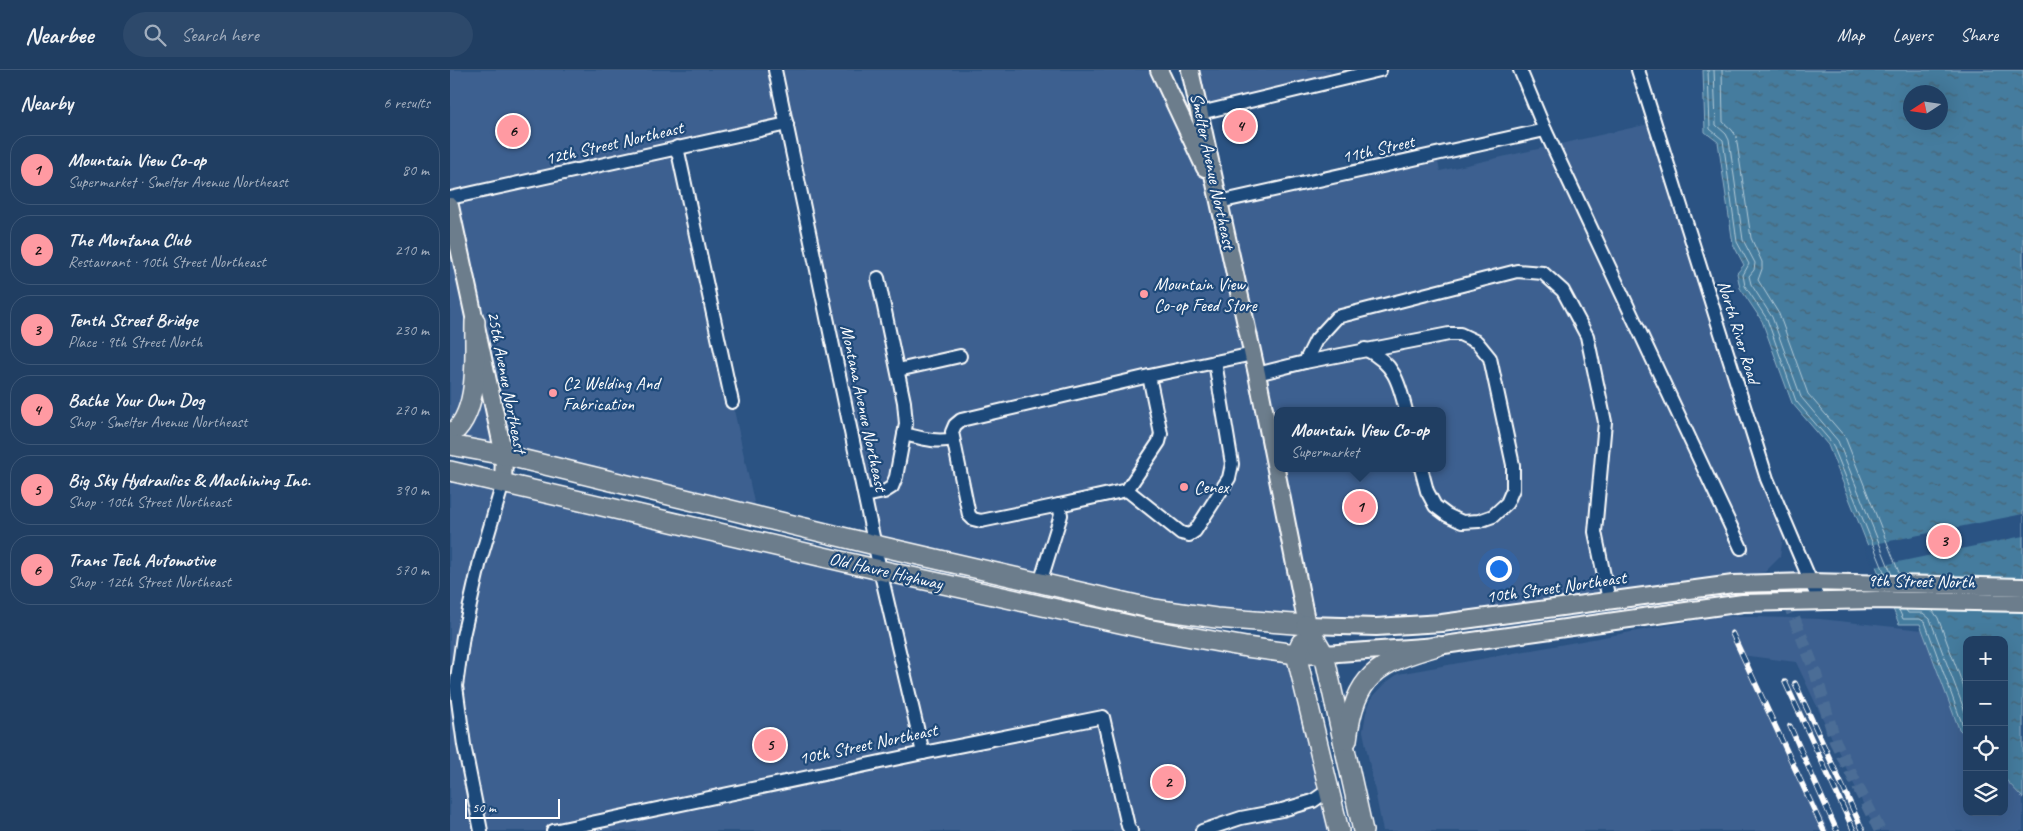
<!DOCTYPE html>
<meta charset="utf-8">
<style>
:root{--surface:#203e62;--page:#2d496b;--text:#f1f3f6;--muted:#a2aebe;--line:#3d5777;--accent:#ff9aa2}
body{margin:0;font-family:Caveat,sans-serif;background:var(--page);color:var(--text)}
.controls{position:absolute;right:15px;bottom:15px;display:grid;overflow:hidden;border-radius:10px;box-shadow:0 5px 20px #0002}
.controls button{width:45px;height:45px;display:grid;place-items:center;padding:0;border:0;border-bottom:1px solid var(--line);background:var(--surface);color:var(--text);font:25px sans-serif}
.compass{position:absolute;left:1453px;top:15px;width:45px;height:45px;border-radius:50%;background:var(--surface);box-shadow:0 5px 20px #0002;rotate:258deg}
.scale{position:absolute;left:15px;bottom:12px;width:95px;box-sizing:border-box;padding-left:5px;border:2px solid #fff;border-top:0;font-size:14px;line-height:18px;white-space:nowrap;color:#fff;-webkit-text-stroke:4px #1f4a7a;paint-order:stroke}
.you{position:absolute;left:1048px;top:498px;width:18px;height:18px;margin:-12px;border:4px solid #fff;border-radius:50%;background:#1a73e8;box-shadow:0 0 0 8px #1a73e833}
.badge{display:grid;place-items:center;width:32px;height:32px;border-radius:50%;background:var(--accent);color:#111;font-size:16px;font-weight:700}
.pin{position:absolute;translate:-50% -50%;border:2px solid #fff;box-shadow:0 1px 5px #0006}
.popup{position:absolute;left:824px;top:337px;width:172px;height:65px;box-sizing:border-box;display:grid;place-content:center;border-radius:10px;background:var(--surface);filter:drop-shadow(0 1px 4px #0005);font-size:16px;white-space:nowrap;color:var(--muted)}
.popup b{font-size:19px;color:var(--text)}
.popup::after{content:'';position:absolute;left:50%;top:100%;margin-left:-10px;border:10px solid transparent;border-top-color:var(--surface)}
.list{margin:0;padding:0;list-style:none}
h2{display:flex;justify-content:space-between;align-items:center;height:65px;margin:0;padding:0 20px;font-size:21px}
h2 small{font-size:16px;font-weight:400;color:var(--muted)}
.list li{display:grid;grid-template-columns:32px 1fr auto;gap:15px;align-items:center;box-sizing:border-box;height:70px;margin:0 10px 10px;padding:0 10px;border:1px solid var(--line);border-radius:20px}
.list b{display:block;font-size:19px;white-space:nowrap}
.list p{margin:0;font-size:16px;white-space:nowrap;color:var(--muted)}
.list em{font-size:16px;font-style:normal;color:var(--muted)}
.icon{flex:none;width:28px;height:28px;fill:none;stroke:currentColor;stroke-width:2;stroke-linecap:round;stroke-linejoin:round}
.map{position:relative;flex:none;width:1573px;height:761px;overflow:hidden}
header{display:flex;align-items:center;gap:30px;box-sizing:border-box;height:70px;padding:0 25px;background:var(--surface);border-bottom:1px solid var(--line)}
header strong{font-size:24px}
nav{display:flex;gap:28px;margin-inline-start:auto;font-size:18px}
.search{width:350px;height:45px;background:var(--page);display:flex;align-items:center;gap:12px;box-sizing:border-box;padding:0 18px;border-radius:28px;color:var(--muted);font-size:19px}
main{display:flex}
aside{flex:1;background:var(--surface)}
.map>svg:first-child{display:block}
.built{fill:#3d6190;fill-rule:evenodd}
.water{fill:url(#water-ripples);stroke:#8fb0c5;fill-rule:evenodd}
.pier{fill:#2b5383}
.lines{fill:none;stroke-linecap:round;stroke-linejoin:round}
.shore{stroke:#b4cbd8;stroke-width:1}
.minor-tunnel{stroke:#4b6d96;stroke-width:12;stroke-dasharray:12 6;stroke-linecap:butt}
.minor-casing{stroke:#fff;stroke-width:16}
.major-casing{stroke:#fff;stroke-width:20}
.highway-casing{stroke:#fff;stroke-width:22}
.minor{stroke:#1f4a7a;stroke-width:12}
.major{stroke:#6c7d8c;stroke-width:16}
.highway{stroke:#6c7d8c;stroke-width:19}
.rail-casing{stroke:#fff;stroke-width:5.5}
.rail{stroke:#1f4a7a;stroke-width:4;stroke-dasharray:11;stroke-linecap:butt}
.poi-dot{fill:#ff9aa2;stroke:#1f4a7a;stroke-width:2}
.labels{text-anchor:middle;stroke-width:4.5;stroke-linejoin:round;paint-order:stroke}
.street-label{font-size:18px;fill:#fff;stroke:#1f4a7a}
.poi-label{font-size:18px;fill:#fff;stroke:#1f4a7a;text-anchor:start}
</style>
<header>
<strong>Nearbee</strong>
<div class="search"><svg class="icon" aria-label="search" viewBox="0 0 24 24"><circle cx="10" cy="10" r="6"/><path d="M15 15l6 6"/></svg>Search here</div>
<nav><a>Map</a><a>Layers</a><a>Share</a></nav>
</header>
<main>
<aside>
<h2>Nearby<small>6 results</small></h2>
<ul class="list">
<li><span class="badge">1</span><div><b>Mountain View Co-op</b><p>Supermarket · Smelter Avenue Northeast</p></div><em>80 m</em></li>
<li><span class="badge">2</span><div><b>The Montana Club</b><p>Restaurant · 10th Street Northeast</p></div><em>210 m</em></li>
<li><span class="badge">3</span><div><b>Tenth Street Bridge</b><p>Place · 9th Street North</p></div><em>230 m</em></li>
<li><span class="badge">4</span><div><b>Bathe Your Own Dog</b><p>Shop · Smelter Avenue Northeast</p></div><em>270 m</em></li>
<li><span class="badge">5</span><div><b>Big Sky Hydraulics &amp; Machining Inc.</b><p>Shop · 10th Street Northeast</p></div><em>390 m</em></li>
<li><span class="badge">6</span><div><b>Trans Tech Automotive</b><p>Shop · 12th Street Northeast</p></div><em>570 m</em></li>
</ul>
</aside>
<div class="map">
<svg width="1573" height="761" viewBox="0 0 1573 761">
<defs>
<pattern id="water-ripples" width="26" height="14" patternUnits="userSpaceOnUse" patternTransform="scale(1.25)"><rect width="26" height="14" fill="#447c9e"/><path d="M2 4q2-2 4 0t4 0M15 11q2-2 4 0t4 0" fill="none" stroke="#486475"/></pattern>
</defs>
<rect width="100%" height="100%" fill="#2b5383"/>
<filter id="ink" filterUnits="userSpaceOnUse"><feTurbulence type="fractalNoise" baseFrequency=".02" numOctaves="2"/><feDisplacementMap in="SourceGraphic" scale="10" xChannelSelector="R" yChannelSelector="G"/><feConvolveMatrix kernelMatrix="1 2 1 2 8 2 1 2 1" color-interpolation-filters="sRGB"/></filter>
<g filter="url(#ink)">
<g class="built">
<path d="M0 0H708L770 132 986 84 990 101 1199 54 1314 422 1333 466 1330 487 1315 502 926 557 704 539 425 475 337 55 227 77 307 446 0 375ZM828 341H992V398H828Z"/>
<polygon points="740,0 880,0 882,11 750,43"/>
<polygon points="0,401 846,584 889,761 0,761"/>
<polygon points="1270,546 1370,549 1472,560 1509,659 1517,667 1517,742 1554,742 1554,708 1573,728 1573,761 1426,761 1346,592 1291,585 1379,761 933,761 913,661 916,643 922,627 934,614 948,604"/>
</g>
<path class="water" d="M1253 0H1573V728L1554 708V570H1517V667L1509 659 1470 554H1449L1378 375 1342 333 1312 251 1290 218 1287 203 1294 195 1283 174 1268 72 1255 62ZM1460 22H1490V52H1460Z"/>
<polygon class="pier" points="1573,444 1573,466 1424,497 1415,476"/>
<g class="lines">
<g class="shore">
<polyline points="1258,0 1260,59 1273,70 1287,172 1299,194 1293,205 1295,216 1317,249 1346,331 1382,373 1435,504"/>
<polyline points="1264,0 1266,55 1276,64 1279,70 1293,170 1305,193 1304,200 1299,206 1301,214 1322,247 1351,327 1388,371 1442,505"/>
<polyline points="1272,0 1273,52 1282,60 1286,66 1301,168 1312,192 1312,199 1308,210 1329,244 1358,324 1395,367 1450,505"/>
<polyline points="1449,540 1453,549 1470,549 1475,552 1513,656 1517,660"/>
<polyline points="1456,540 1458,543 1473,543 1480,549 1517,647"/>
<polyline points="1483,541 1488,548 1517,626"/>
</g>
<polyline class="minor-tunnel" points="1338,532 1365,601 1385,671 1430,761"/>
<g class="minor-casing">
<g id="minor">
<polyline points="325,0 430,500 473,683"/>
<polyline points="1070,0 1095,60 1291,478"/>
<polyline points="1188,0 1317,409 1369,531"/>
<polyline points="750,43 930,0"/>
<polyline points="227,77 282,332"/>
<polyline points="0,128 337,54"/>
<polyline points="769,132 1095,60"/>
<path d="M915 279C944 293 949 312 956 341"/>
<polyline points="855,292 999,264 1010,264 1027,272 1040,288 1063,395 1063,419 1057,433 1043,446 1029,451 1012,452 997,445 985,436 977,421 971,398"/>
<polyline points="448,300 510,286"/>
<polyline points="807,304 855,292 866,270 887,247 1067,201 1093,203 1113,221 1137,266 1155,352 1145,462 1159,530"/>
<path d="M454 364C471 368 486 373 503 369"/>
<polyline points="677,420 731,463 739,465 745,461 779,408 782,394 765,292"/>
<polyline points="415,426 434,422 442,417 446,407 456,354 454,332 428,208"/>
<polyline points="609,435 531,451 523,449 519,445 502,362 505,355 511,350 699,306"/>
<polyline points="590,513 611,445 609,435 677,420 709,372 711,364 699,306 803,284"/>
<polyline points="31,761 14,675 6,616 13,566 30,491 53,413"/>
<polyline points="103,761 473,683 653,647 678,756 681,761"/>
<polyline points="752,761 791,748 832,740 863,731 880,719"/>
</g>
</g>
<g class="major-casing">
<g id="major">
<polyline points="709,0 755,98"/>
<polyline points="740,0 807,304 857,555 926,557 992,553 1283,514 1360,512 1573,517"/>
<polyline points="0,136 54,385 53,413"/>
<polyline points="874,584 987,576 1293,533 1426,530 1573,533"/>
</g>
</g>
<g class="highway-casing">
<g id="highway">
<path d="M0 365C31 344 24 284 25 251"/>
<polyline points="0,375 54,385 425,475 704,539 766,548 857,555"/>
<polyline points="0,401 430,500 697,559 796,577 846,584 874,584"/>
<polyline points="857,555 874,584 913,761"/>
<polyline points="851,573 846,584 889,761"/>
<path d="M897 670C905 605 927 593 987 576"/>
</g>
</g>
<use href="#minor" class="minor"/>
<use href="#major" class="major"/>
<use href="#highway" class="highway"/>
<g class="rail-casing">
<g id="rail">
<polyline points="1282,563 1374,761"/>
<polyline points="1335,612 1404,761"/>
<polyline points="1345,613 1413,761"/>
<polyline points="1340,656 1387,761"/>
</g>
</g>
<use href="#rail" class="rail"/>
</g>
</g>
<g class="poi-dot">
<circle cx="694" cy="224" r="5"/>
<circle cx="103" cy="323" r="5"/>
<circle cx="734" cy="417" r="5"/>
</g>
<g class="labels">
<g class="street-label">
<text transform="translate(164 73) rotate(-13)" y="6">12th Street Northeast</text>
<text transform="translate(928 79) rotate(-13)" y="6">11th Street</text>
<text transform="translate(763 101) rotate(78)" y="6">Smelter Avenue Northeast</text>
<text transform="translate(1289 262) rotate(73)" y="6">North River Road</text>
<text transform="translate(57 312) rotate(79)" y="6">25th Avenue Northeast</text>
<text transform="translate(414 338) rotate(78)" y="6">Montana Avenue Northeast</text>
<text transform="translate(436 501) rotate(13)" y="6">Old Havre Highway</text>
<text transform="translate(1471 511) rotate(1)" y="6">9th Street North</text>
<text transform="translate(1106 517) rotate(-8)" y="6">10th Street Northeast</text>
<text transform="translate(418 674) rotate(-12)" y="6">10th Street Northeast</text>
</g>
<g class="poi-label">
<text x="704" y="220">Mountain View<tspan x="704" dy="21">Co-op Feed Store</tspan></text>
<text x="113" y="319">C2 Welding And<tspan x="113" dy="21">Fabrication</tspan></text>
<text x="744" y="423">Cenex</text>
</g>
</g>
</svg>
<div class="controls">
<button>+</button>
<button>−</button>
<button><svg class="icon" aria-label="locate" viewBox="0 0 24 24"><circle cx="12" cy="12" r="6"/><path d="M12 2v4M12 18v4M2 12h4M18 12h4"/></svg></button>
<button><svg class="icon" aria-label="layers" viewBox="0 0 24 24"><path d="M12 4l9 5-9 5-9-5zM3 14l9 5 9-5"/></svg></button>
</div>
<svg class="compass" viewBox="-18 -18 36 36"><path d="M0-13l5 13h-10z" fill="#e53935"/><path d="M0 13l5-13h-10z" fill="#a2aebe"/></svg>
<div class="scale">50 m</div>
<div class="you"></div>
<div class="pin badge" style="left:910px;top:437px">1</div>
<div class="popup"><b>Mountain View Co-op</b>Supermarket</div>
<div class="pin badge" style="left:718px;top:712px">2</div>
<div class="pin badge" style="left:1494px;top:471px">3</div>
<div class="pin badge" style="left:790px;top:56px">4</div>
<div class="pin badge" style="left:320px;top:675px">5</div>
<div class="pin badge" style="left:63px;top:61px">6</div>
</div>
</main>
